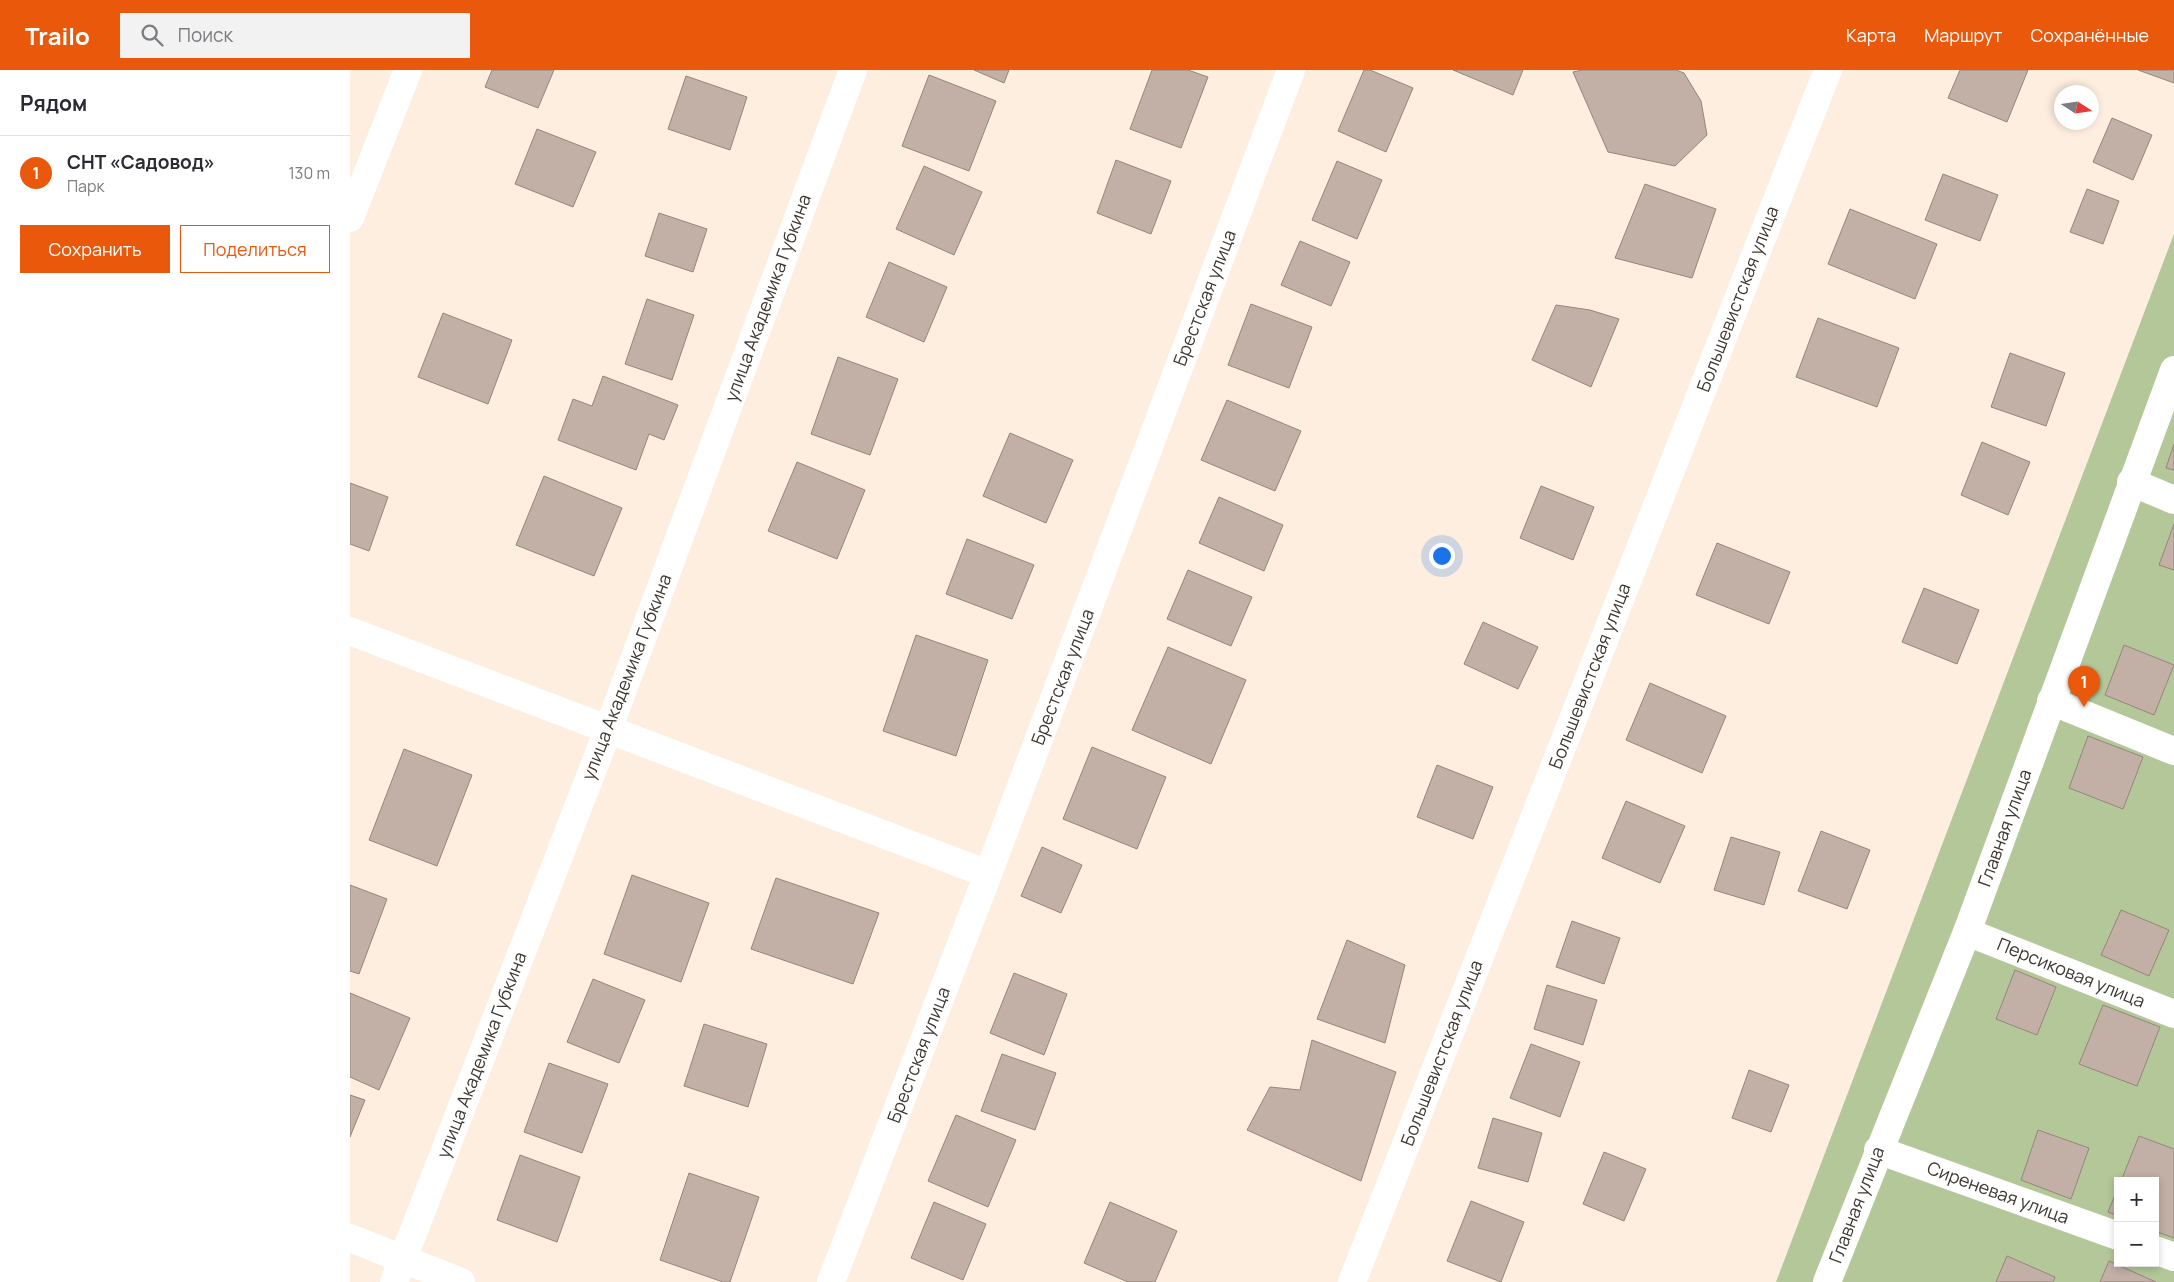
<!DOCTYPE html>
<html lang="ru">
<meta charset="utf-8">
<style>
:root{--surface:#fff;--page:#f2f2f3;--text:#2b2b33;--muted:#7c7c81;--line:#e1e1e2;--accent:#ea580c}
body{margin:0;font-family:Manrope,sans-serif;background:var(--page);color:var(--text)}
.controls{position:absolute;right:15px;bottom:15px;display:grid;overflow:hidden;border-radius:0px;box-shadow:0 2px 8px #0003}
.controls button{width:45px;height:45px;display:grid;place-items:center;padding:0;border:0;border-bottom:1px solid var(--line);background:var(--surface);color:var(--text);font:25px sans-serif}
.compass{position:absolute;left:1704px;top:15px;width:45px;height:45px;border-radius:50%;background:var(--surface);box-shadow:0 2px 8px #0003;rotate:102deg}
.you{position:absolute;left:1091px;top:485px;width:18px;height:18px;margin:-12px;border:4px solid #fff;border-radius:50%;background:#1a73e8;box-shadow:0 0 0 8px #1a73e833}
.badge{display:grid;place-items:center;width:32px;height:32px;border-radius:50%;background:var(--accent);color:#fff;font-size:16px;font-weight:700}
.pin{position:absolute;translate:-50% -41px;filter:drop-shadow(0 1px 2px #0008)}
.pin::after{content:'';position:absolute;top:26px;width:18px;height:15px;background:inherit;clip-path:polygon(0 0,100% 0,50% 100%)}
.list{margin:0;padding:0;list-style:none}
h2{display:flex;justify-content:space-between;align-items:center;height:65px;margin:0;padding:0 20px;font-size:21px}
h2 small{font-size:16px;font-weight:400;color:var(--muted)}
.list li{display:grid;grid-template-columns:32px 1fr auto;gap:15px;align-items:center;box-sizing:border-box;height:75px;padding:0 20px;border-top:1px solid var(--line)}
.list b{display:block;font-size:19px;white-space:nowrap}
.list p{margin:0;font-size:16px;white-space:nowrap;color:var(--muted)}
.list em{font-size:16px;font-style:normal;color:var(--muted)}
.actions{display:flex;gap:10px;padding:15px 20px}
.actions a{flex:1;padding:11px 0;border:1px solid var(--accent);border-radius:0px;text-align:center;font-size:18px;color:var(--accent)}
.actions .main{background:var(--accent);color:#fff}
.icon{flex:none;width:28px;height:28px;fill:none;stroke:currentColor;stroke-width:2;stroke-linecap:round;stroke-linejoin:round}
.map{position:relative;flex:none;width:1824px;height:1212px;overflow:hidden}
header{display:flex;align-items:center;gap:30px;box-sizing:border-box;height:70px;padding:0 25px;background:var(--accent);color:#fff}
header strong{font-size:24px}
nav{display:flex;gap:28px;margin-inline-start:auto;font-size:18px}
.search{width:350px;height:45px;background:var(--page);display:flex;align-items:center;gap:12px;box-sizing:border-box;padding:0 18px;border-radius:0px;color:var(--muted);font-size:19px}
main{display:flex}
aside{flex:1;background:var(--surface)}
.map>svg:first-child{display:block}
.green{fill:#b3c798;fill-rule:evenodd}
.building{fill:#c2afa6;stroke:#97857c}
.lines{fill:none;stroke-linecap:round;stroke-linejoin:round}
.minor{stroke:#fff;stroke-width:28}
.labels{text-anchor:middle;stroke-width:4;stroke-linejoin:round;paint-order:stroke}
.street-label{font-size:18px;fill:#3e3832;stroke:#fefefe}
</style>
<header>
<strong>Trailo</strong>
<div class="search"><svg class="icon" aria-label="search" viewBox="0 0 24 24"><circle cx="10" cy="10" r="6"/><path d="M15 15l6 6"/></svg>Поиск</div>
<nav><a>Карта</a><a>Маршрут</a><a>Сохранённые</a></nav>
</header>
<main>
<aside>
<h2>Рядом<small></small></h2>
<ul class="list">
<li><span class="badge">1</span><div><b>СНТ «Садовод»</b><p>Парк</p></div><em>130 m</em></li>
</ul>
<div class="actions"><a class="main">Сохранить</a><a>Поделиться</a></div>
</aside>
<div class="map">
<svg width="1824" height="1212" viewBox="0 0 1824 1212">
<rect width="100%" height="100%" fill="#fdeedf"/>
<path class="green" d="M1824 164V1212H1426ZM1768 1111H1805V1193H1768Z"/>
<g class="building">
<polygon points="142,0 204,0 188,38 135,17"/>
<polygon points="624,0 659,0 654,13"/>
<polygon points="802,0 838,0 858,7 831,78 780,59"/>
<polygon points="1014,0 1020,0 1063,18 1036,82 988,61"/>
<polygon points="1103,0 1173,0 1163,25"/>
<polygon points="1232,0 1326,0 1334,3 1351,31 1357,65 1325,96 1258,82 1223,2"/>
<polygon points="1610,0 1678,0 1657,52 1598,28"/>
<polygon points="1788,0 1824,0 1824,13"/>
<polygon points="579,5 646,31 619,101 552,76"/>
<polygon points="336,6 397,27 380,80 318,59"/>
<polygon points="1762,48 1802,65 1783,110 1743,92"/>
<polygon points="187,59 246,82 223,137 165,114"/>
<polygon points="766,90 821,111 801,164 747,143"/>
<polygon points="987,91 1032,110 1007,169 962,150"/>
<polygon points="574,96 632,122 604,185 546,159"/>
<polygon points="1593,104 1648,125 1630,171 1575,150"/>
<polygon points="1295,114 1366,139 1342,208 1265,188"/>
<polygon points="1737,119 1769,131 1753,174 1720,162"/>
<polygon points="1500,139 1587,174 1565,229 1478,194"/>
<polygon points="309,143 357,159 343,202 295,186"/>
<polygon points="950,171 1000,192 981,236 931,215"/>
<polygon points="539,192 597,217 574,272 516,247"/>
<polygon points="297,229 344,245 322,310 275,294"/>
<polygon points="901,234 962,257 939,318 878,295"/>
<polygon points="1206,235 1240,240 1269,249 1241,317 1182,290"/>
<polygon points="93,243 162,270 138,334 68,307"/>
<polygon points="1468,248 1549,278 1527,337 1446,307"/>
<polygon points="1660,283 1715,303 1696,356 1641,337"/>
<polygon points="488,287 548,309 520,385 461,364"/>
<polygon points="253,306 328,335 314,370 299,364 286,400 208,370 223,329 242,336"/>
<polygon points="877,330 951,361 925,421 851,390"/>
<polygon points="660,363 723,390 696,453 633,426"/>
<polygon points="1632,372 1680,392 1658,445 1611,425"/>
<polygon points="1824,374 1824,400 1816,398"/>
<polygon points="447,392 515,420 487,489 418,461"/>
<polygon points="194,406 272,438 244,506 166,475"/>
<polygon points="0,413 38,427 19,481 0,474"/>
<polygon points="1191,416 1244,437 1223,490 1170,468"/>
<polygon points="869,427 933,455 914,501 849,473"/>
<polygon points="1824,454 1824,500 1809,495"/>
<polygon points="617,469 684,495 662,549 596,524"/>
<polygon points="1367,473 1440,502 1419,554 1346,525"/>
<polygon points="838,500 902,527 881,576 817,549"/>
<polygon points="1574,518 1629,540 1607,594 1552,572"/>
<polygon points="1133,552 1188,577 1168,619 1114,594"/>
<polygon points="566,565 638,590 606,686 533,661"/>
<polygon points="1774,575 1824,595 1804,645 1755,625"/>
<polygon points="818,577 896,610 861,694 782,660"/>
<polygon points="1300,613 1376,646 1352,703 1276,670"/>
<polygon points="1738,666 1793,687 1773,739 1719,718"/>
<polygon points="742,677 816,707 787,779 713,749"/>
<polygon points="54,679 122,705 87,796 19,770"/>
<polygon points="1087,695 1143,717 1123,769 1067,747"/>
<polygon points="1276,731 1335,756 1310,813 1252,788"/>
<polygon points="1471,761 1520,780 1497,839 1448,821"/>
<polygon points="1381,767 1430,782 1414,835 1364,820"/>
<polygon points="692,777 732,795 711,843 671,826"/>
<polygon points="282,805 359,833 331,912 254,884"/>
<polygon points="426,808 529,843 503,914 401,879"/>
<polygon points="0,815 37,829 9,904 0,901"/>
<polygon points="1771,840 1819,860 1799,906 1751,885"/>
<polygon points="1222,851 1270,868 1254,914 1206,897"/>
<polygon points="997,870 1055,895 1035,973 967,949"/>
<polygon points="1665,900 1706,917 1687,965 1646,949"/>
<polygon points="664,903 717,924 694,985 640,963"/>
<polygon points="243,909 295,930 269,993 217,972"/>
<polygon points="1197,915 1247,930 1233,975 1184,959"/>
<polygon points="0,923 60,948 29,1020 0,1007"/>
<polygon points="1753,935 1810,957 1787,1016 1729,994"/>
<polygon points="354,954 417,974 398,1037 334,1016"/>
<polygon points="962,970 1046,1002 1011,1111 897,1060 920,1017 950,1020"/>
<polygon points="1181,974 1230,992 1210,1047 1160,1028"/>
<polygon points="652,984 706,1003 685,1060 631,1041"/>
<polygon points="199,993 258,1014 232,1083 174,1062"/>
<polygon points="1399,1000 1439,1015 1421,1062 1382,1048"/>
<polygon points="0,1025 15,1030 0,1067"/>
<polygon points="606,1045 666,1070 638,1137 578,1111"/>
<polygon points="1143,1048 1192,1063 1178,1112 1128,1098"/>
<polygon points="1688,1060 1739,1078 1721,1129 1671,1110"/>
<polygon points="1789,1066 1824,1079 1824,1168 1805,1161 1805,1111 1771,1111"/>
<polygon points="1254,1082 1296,1099 1274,1151 1233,1134"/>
<polygon points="170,1085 230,1107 207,1172 147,1150"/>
<polygon points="339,1103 409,1127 380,1212 373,1212 310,1190"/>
<polygon points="1768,1118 1768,1146 1758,1142"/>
<polygon points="1121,1131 1174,1152 1151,1212 1097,1191"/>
<polygon points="584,1132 636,1154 613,1210 561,1188"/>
<polygon points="760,1132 827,1161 805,1212 778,1212 734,1193"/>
<polygon points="1657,1186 1705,1207 1703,1212 1646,1212"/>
<polygon points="1759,1191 1806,1212 1750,1212"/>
</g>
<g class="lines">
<g class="minor">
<polyline points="0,148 58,0"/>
<polyline points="1781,412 1824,430"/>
<polyline points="0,561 638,804"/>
<polyline points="1701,631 1824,681"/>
<polyline points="1617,862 1824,944"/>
<polyline points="1528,1080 1768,1166"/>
<polyline points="0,1168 111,1212"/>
<polyline points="1805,1180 1824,1187"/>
<polyline points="44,1212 258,660 503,0"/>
<polyline points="481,1212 638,804 941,0"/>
<polyline points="1002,1212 1478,0"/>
<polyline points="1477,1212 1617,862 1824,300"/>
</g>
</g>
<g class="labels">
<g class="street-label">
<text transform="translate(418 228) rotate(-70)" y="6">улица Академика Губкина</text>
<text transform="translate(855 228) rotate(-69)" y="6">Брестская улица</text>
<text transform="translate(1388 229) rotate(-69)" y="6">Большевистская улица</text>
<text transform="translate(1240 606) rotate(-69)" y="6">Большевистская улица</text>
<text transform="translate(277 607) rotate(-69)" y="6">улица Академика Губкина</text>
<text transform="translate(713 607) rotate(-69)" y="6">Брестская улица</text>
<text transform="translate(1655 758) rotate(-70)" y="6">Главная улица</text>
<text transform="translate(1721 903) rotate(22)" y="6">Персиковая улица</text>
<text transform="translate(1092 983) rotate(-69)" y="6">Большевистская улица</text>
<text transform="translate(132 985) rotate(-69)" y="6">улица Академика Губкина</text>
<text transform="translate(569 985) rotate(-69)" y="6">Брестская улица</text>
<text transform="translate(1648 1123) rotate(20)" y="6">Сиреневая улица</text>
<text transform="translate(1507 1135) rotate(-69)" y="6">Главная улица</text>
</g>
</g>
</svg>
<div class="controls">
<button>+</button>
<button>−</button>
</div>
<svg class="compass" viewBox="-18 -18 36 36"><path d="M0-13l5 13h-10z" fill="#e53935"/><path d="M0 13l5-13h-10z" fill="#7c7c81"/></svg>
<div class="you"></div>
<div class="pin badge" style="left:1734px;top:637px">1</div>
</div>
</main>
